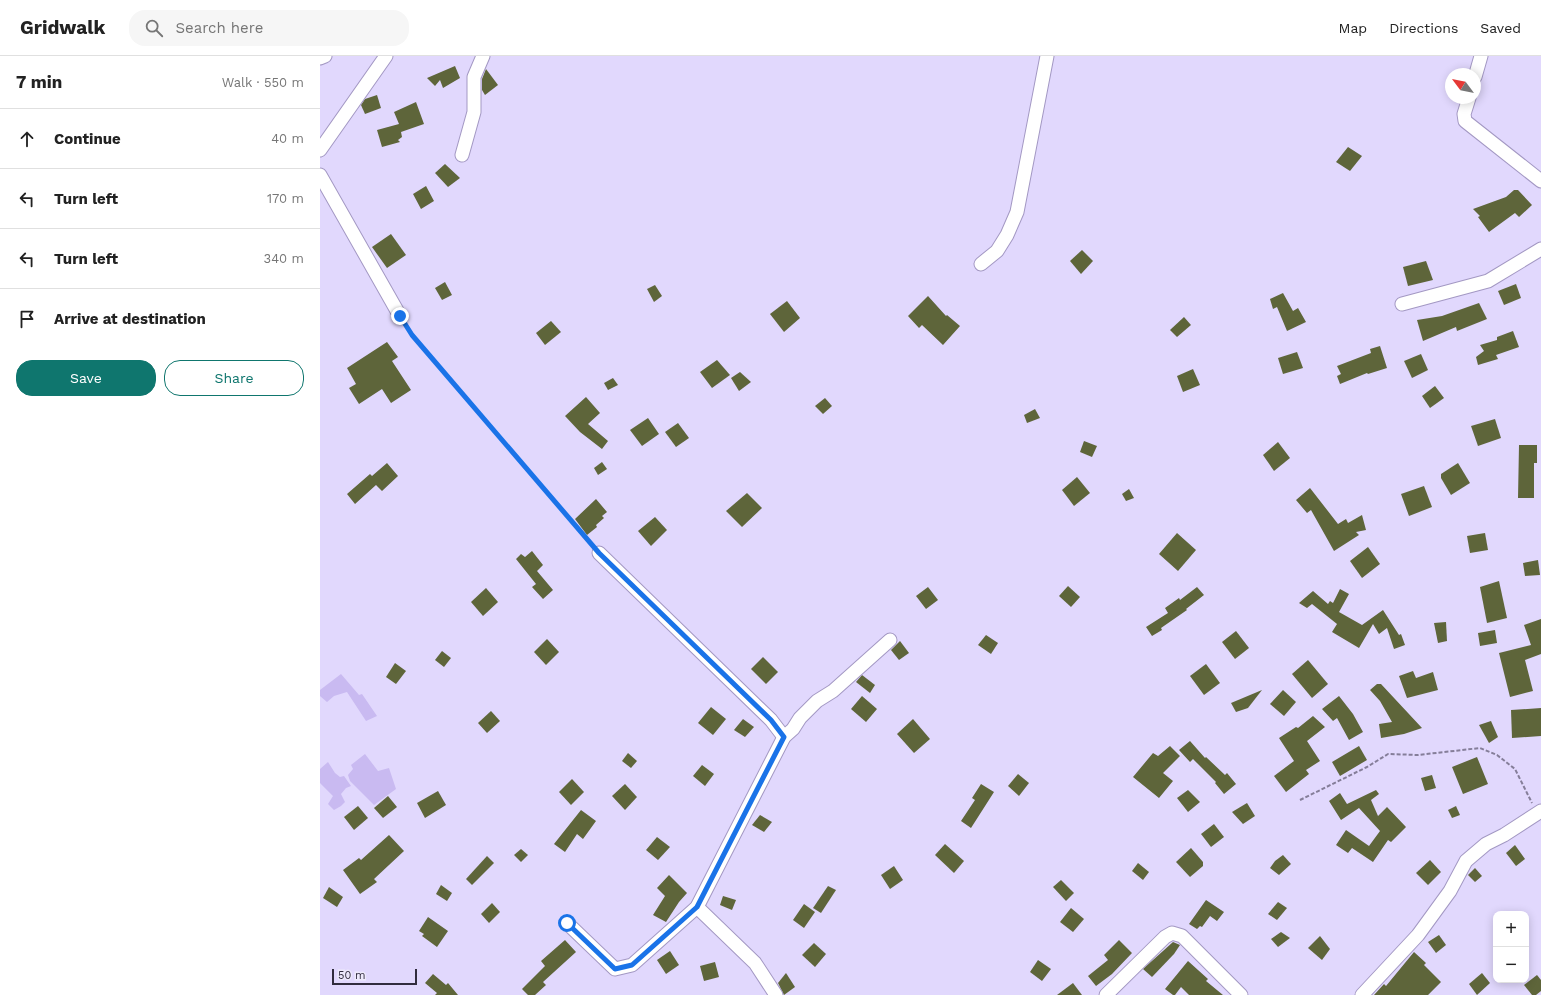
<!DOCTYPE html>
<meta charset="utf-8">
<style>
:root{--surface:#fff;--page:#f6f6f6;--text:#222;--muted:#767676;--line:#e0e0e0;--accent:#0f766e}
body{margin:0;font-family:"Work Sans",sans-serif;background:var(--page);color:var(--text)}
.controls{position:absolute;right:12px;bottom:12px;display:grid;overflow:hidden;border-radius:8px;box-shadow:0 2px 10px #0003}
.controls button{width:36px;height:36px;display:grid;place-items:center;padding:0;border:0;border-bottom:1px solid var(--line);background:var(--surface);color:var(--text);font:20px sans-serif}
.compass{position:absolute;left:1125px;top:12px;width:36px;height:36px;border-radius:50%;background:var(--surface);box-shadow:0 2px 10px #0003;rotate:302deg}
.scale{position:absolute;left:12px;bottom:10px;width:85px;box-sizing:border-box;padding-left:4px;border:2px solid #312c3e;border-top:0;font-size:11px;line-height:14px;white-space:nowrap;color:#312c3e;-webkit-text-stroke:3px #ede9fb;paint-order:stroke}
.stop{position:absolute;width:12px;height:12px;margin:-9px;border:3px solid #1a73e8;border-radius:50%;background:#fff}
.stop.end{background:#1a73e8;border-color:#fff;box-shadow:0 1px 4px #0008}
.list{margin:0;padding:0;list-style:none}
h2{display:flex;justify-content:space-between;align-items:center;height:52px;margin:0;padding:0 16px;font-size:17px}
h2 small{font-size:13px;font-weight:400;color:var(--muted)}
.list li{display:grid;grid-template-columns:26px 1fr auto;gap:12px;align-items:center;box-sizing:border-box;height:60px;padding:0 16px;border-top:1px solid var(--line)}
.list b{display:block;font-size:15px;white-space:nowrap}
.list em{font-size:13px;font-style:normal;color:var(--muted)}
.actions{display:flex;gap:8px;padding:12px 16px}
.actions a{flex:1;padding:9px 0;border:1px solid var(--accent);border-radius:16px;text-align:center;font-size:14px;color:var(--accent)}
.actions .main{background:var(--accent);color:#fff}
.icon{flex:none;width:22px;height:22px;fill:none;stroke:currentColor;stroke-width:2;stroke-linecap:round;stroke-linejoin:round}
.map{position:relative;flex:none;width:1221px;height:939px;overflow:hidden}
header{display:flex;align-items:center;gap:24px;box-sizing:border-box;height:56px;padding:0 20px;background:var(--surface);border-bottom:1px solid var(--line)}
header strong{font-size:19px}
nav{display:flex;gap:22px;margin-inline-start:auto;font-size:14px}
.search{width:280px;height:36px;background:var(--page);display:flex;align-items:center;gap:10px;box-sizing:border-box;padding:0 14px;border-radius:16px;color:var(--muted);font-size:15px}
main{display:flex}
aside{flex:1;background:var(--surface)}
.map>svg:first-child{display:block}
.green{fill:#c9baf1}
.building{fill:#5e653a}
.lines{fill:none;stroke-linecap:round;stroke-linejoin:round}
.minor-casing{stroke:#a398c3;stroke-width:15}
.path{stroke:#857e99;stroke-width:2;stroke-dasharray:4 2;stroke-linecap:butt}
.minor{stroke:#fff;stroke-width:13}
.route{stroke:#1a73e8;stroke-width:5}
</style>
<header>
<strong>Gridwalk</strong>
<div class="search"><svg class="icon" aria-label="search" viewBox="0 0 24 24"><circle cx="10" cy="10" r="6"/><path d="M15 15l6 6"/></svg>Search here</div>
<nav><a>Map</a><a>Directions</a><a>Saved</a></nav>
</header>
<main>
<aside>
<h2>7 min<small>Walk · 550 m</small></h2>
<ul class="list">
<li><svg class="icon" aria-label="ahead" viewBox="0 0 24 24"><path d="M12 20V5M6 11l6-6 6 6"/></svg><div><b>Continue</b></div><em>40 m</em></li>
<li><svg class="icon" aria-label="left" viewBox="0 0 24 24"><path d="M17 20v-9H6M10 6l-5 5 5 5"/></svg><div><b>Turn left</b></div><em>170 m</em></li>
<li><svg class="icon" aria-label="left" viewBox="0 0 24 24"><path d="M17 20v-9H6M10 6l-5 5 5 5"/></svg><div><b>Turn left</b></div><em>340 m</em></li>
<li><svg class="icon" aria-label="arrive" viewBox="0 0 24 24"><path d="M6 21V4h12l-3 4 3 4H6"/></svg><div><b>Arrive at destination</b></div></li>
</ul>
<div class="actions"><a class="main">Save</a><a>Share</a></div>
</aside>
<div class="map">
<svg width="1221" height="939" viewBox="0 0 1221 939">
<rect width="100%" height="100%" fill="#e1d8fd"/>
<g class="green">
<polygon points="21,618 39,639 42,638 57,660 46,665 27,636 14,640 7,646 0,640 0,634"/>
<polygon points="45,698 58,715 69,712 76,733 54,749 30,725 28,719 33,713 31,709"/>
<polygon points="8,706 15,717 20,721 24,720 31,730 26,732 21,738 25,746 21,750 14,754 8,748 13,740 0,727 0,713"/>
</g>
<g class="building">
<polygon points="135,10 140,22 123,32 120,24 115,30 107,22"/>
<polygon points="166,13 178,29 165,39 162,34 162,23"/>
<polygon points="57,39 61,52 45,58 41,49 45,43"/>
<polygon points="96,46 104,68 81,76 82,81 78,84 80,86 62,91 57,74 79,68 74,56"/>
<polygon points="1028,91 1042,100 1030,115 1016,106"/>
<polygon points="125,108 140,122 128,131 115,117"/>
<polygon points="106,130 114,145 101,153 93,138"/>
<polygon points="1194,134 1198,134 1212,149 1199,161 1195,157 1169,176 1158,161 1160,160 1153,153 1186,141"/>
<polygon points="71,178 86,199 67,212 52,191"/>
<polygon points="762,194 773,205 761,218 750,205"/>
<polygon points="1106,205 1113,224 1088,230 1083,211"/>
<polygon points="125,226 132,239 122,244 115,232"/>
<polygon points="1196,228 1201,242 1184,249 1178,235"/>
<polygon points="335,229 342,240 334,246 327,233"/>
<polygon points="963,237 973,255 978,252 986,266 967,275 957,251 953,253 950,243"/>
<polygon points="608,240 626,260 627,259 640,270 623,289 602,269 599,272 588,260"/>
<polygon points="467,245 480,262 464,276 450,258"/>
<polygon points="1159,247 1167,263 1137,275 1136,271 1103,285 1097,264 1122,260"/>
<polygon points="864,261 871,269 857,281 850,274"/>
<polygon points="231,265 241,276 225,289 216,277"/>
<polygon points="1193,275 1199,291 1176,299 1178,303 1158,309 1156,301 1164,295 1160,289 1177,284 1177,281"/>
<polygon points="67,286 78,301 72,305 91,334 71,347 62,333 39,348 29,332 36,328 27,312"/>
<polygon points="1060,290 1067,312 1048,318 1047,317 1020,328 1017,320 1021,318 1017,310 1051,297 1050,293"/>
<polygon points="977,296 983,312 963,318 958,302"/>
<polygon points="1101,298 1108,314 1092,322 1084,305"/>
<polygon points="397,304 410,319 392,332 380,316"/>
<polygon points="873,313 880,329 863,336 857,320"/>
<polygon points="420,316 431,326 419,335 411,322"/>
<polygon points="293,322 298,329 288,334 284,327"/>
<polygon points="1115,330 1124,342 1110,352 1102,340"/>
<polygon points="266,341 280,357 268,368 288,385 282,393 260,376 245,360"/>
<polygon points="505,342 512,350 503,358 495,350"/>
<polygon points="715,353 720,362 707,367 704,359"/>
<polygon points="328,362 339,378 322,390 310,374"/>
<polygon points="1175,363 1181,382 1158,390 1151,370"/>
<polygon points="358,367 369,382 356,391 345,376"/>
<polygon points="764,385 777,390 772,401 760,396"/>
<polygon points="958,386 970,402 954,415 943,399"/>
<polygon points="1199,389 1217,389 1217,407 1214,407 1214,442 1198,442"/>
<polygon points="282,406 287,413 278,419 274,412"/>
<polygon points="67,407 78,420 62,435 56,429 35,448 27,438 50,418 52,420"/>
<polygon points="1138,407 1150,427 1131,439 1121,422 1121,418"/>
<polygon points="757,421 770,437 754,450 742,434"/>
<polygon points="1104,430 1112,451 1089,460 1081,438"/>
<polygon points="990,432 1018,468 1026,463 1028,467 1042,459 1046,474 1036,476 1039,479 1014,495 991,454 987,457 976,444"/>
<polygon points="809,433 814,442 806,445 802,438"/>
<polygon points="427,437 442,452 422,471 406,455"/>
<polygon points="276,443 287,456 282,460 284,462 276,469 277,471 267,479 255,463"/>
<polygon points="335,461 347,474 331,490 318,475"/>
<polygon points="857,477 876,494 858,515 839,498"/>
<polygon points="1165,477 1168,494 1150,497 1147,480"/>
<polygon points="1048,491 1060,508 1042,522 1030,505"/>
<polygon points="212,495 223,509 217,515 233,534 223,543 212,531 216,528 196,503 201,498 205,501"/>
<polygon points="1218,504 1220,519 1205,520 1203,507"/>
<polygon points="1179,525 1187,562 1167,567 1160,531"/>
<polygon points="748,530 760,541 751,551 739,540"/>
<polygon points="608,531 618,544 606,553 596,540"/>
<polygon points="877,531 884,539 866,553 867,554 841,572 842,574 832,580 826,571 848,557 845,552 859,542 860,544"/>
<polygon points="166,532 178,546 163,560 151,546"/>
<polygon points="1020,533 1029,538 1019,556 1042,569 1063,554 1079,579 1081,578 1085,589 1074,593 1067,572 1059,578 1053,568 1039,592 1012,576 1017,568 992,548 987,552 979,547 993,535 1008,548 1010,545 1013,547"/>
<polygon points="1221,563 1221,598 1205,604 1213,635 1190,641 1179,597 1211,589 1204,569"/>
<polygon points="1126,566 1127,585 1118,587 1114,567"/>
<polygon points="1175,574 1177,587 1160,590 1158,577"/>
<polygon points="916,575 929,592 915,603 902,586"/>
<polygon points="666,579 678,587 671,598 658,589"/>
<polygon points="227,583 239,596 226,609 214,596"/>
<polygon points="580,585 589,597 579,604 571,594"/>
<polygon points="122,595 131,602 124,611 115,604"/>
<polygon points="443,601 458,616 446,628 431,613"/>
<polygon points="988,604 1008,628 992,642 972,618"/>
<polygon points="75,607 86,615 76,628 66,621"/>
<polygon points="886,608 900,627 884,639 870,620"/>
<polygon points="1093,615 1096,622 1113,616 1118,634 1087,642 1079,620"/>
<polygon points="542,619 555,629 550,637 536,626"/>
<polygon points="1057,628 1061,628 1102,672 1084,678 1061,682 1059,668 1072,666 1060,645 1050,634"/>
<polygon points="942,634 928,652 916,656 911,647"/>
<polygon points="963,634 976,646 964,660 950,648"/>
<polygon points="542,640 557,653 546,666 531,653"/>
<polygon points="1019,640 1033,658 1043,676 1029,684 1017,662 1013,665 1002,653"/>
<polygon points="391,651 406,663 393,679 378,667"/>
<polygon points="1221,652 1221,680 1192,682 1191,654"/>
<polygon points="171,655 180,665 167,677 158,667"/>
<polygon points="993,660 1005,671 987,685 1000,705 986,714 989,718 966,736 954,720 974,705 959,682 976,671 978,672"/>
<polygon points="423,663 434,671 425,681 414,674"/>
<polygon points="593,663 610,683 594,697 577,678"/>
<polygon points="1171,665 1178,681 1169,687 1159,669"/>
<polygon points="870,685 885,702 886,701 905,719 907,717 916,728 904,738 895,727 896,726 873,703 870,706 859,694"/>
<polygon points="850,690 860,700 843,717 853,725 839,742 813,721 833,697 838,700"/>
<polygon points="1039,690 1047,704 1020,720 1012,706"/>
<polygon points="308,697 317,705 311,712 302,705"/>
<polygon points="1157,701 1168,728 1143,738 1132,711"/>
<polygon points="382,709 394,718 385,730 373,720"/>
<polygon points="698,718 709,727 699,740 688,730"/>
<polygon points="1112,719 1116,732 1105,735 1101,722"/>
<polygon points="252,723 264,736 251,749 239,736"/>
<polygon points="305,728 317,741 305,754 292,740"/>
<polygon points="661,728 674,736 651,772 641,765 655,744 652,742"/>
<polygon points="868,734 880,746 868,756 857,742"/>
<polygon points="1056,734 1059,738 1051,744 1058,760 1067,751 1086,771 1071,786 1068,784 1053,806 1032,792 1028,797 1016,789 1026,774 1049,790 1060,775 1039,752 1021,764 1009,745 1020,737 1027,748"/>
<polygon points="118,735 126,749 105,762 97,747"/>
<polygon points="68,740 77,751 63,762 54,752"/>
<polygon points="927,747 935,760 923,768 912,756"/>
<polygon points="38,750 48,762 34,774 24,761"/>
<polygon points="1136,750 1140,759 1132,762 1128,754"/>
<polygon points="261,754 276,765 263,783 257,778 245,796 234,788"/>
<polygon points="440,759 452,766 444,776 432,769"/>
<polygon points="894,768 904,781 891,791 881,778"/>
<polygon points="69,779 84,795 54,823 57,826 40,838 23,814 39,802 41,804"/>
<polygon points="337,781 350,791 338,804 326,794"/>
<polygon points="625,788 644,805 634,817 615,799"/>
<polygon points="1195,789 1205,803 1196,810 1186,797"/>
<polygon points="871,792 883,806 883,810 870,821 856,806"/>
<polygon points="201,793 208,799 201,806 194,799"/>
<polygon points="963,799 971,808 959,819 950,812 955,805"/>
<polygon points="167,800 174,807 152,829 146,823"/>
<polygon points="1110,804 1121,816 1108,829 1096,817"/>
<polygon points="818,807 829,816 823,824 812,815"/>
<polygon points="574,810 583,824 570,833 561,819"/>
<polygon points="1155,812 1162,820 1155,826 1148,819"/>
<polygon points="349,819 367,837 359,846 346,866 333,859 345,840 337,832"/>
<polygon points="741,824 754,837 746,845 733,831"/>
<polygon points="121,829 132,837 127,845 116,838"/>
<polygon points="508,830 516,834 501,857 493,852"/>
<polygon points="9,831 23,841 17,851 3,842"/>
<polygon points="403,840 416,844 412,854 400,849"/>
<polygon points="886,844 904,856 897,865 890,860 882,871 880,870 877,873 869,868"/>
<polygon points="958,846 967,852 957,864 948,858"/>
<polygon points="172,847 180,856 169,867 161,858"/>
<polygon points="484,848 495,856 484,872 473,864"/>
<polygon points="751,852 764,863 753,876 740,866"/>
<polygon points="108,861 128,875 117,891 102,880 104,878 99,875"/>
<polygon points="961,876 970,882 958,891 951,883"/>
<polygon points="1119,879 1126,889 1116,897 1108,886"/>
<polygon points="1000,880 1010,893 1002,904 988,892"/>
<polygon points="245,884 256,896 223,926 226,929 215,939 208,939 202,933 225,910 221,905"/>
<polygon points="799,884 812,897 792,918 776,930 768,920 788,904 784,899"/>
<polygon points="853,886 860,889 854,898 832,921 823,913"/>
<polygon points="494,887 506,898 495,911 482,899"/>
<polygon points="350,895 359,909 346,918 337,904"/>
<polygon points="1094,896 1106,907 1104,909 1121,926 1108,939 1054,939 1064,928 1066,930"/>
<polygon points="718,904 731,913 722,925 710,916"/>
<polygon points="868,905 888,923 886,925 903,939 869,939 861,931 855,939 853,939 845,933"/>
<polygon points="395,906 399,921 384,925 380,910"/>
<polygon points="466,917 475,931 464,939 458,927"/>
<polygon points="1162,917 1170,927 1157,939 1149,928"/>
<polygon points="113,918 126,929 128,927 138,939 115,939 117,937 105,927"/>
<polygon points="1217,919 1221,924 1221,935 1216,939 1212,939 1204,929"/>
<polygon points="753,927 762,939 737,939"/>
</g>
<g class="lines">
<g class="minor-casing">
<g id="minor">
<polyline points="0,2 5,0"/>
<polyline points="1155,21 1161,0"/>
<polyline points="1149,42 1144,58 1145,65 1221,125"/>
<polyline points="0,94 66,0"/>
<polyline points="142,99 154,56 154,21 163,0"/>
<polyline points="0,119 80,260"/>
<polyline points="661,208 677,195 687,179 697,156 727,0"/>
<polyline points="1082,248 1168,225 1221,193"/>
<polyline points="279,497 451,664 464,681"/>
<polyline points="377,851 435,907 456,939"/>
<polyline points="247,867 295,913 312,909 377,851 464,681 473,673 480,662 497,645 513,635 570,584"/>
<polyline points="786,939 845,881 852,877 862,880 921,939"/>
<polyline points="1042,939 1098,879 1130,835 1146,805 1166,788 1184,779 1221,755"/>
</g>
</g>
<g class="path">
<polyline points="86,269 92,279 272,488"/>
<polyline points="980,744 1047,711 1068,698 1098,699 1160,692 1177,699 1195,713 1212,747"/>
</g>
<use href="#minor" class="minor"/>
</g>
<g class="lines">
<polyline class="route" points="80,260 92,279 279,497 451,664 464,681 377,851 312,909 295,913 247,867"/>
</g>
</svg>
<div class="controls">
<button>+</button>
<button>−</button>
</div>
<svg class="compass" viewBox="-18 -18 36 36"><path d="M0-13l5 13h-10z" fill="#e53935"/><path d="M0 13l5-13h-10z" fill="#767676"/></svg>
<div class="scale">50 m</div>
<div class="stop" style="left:247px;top:867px"></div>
<div class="stop end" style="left:80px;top:260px"></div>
</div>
</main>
